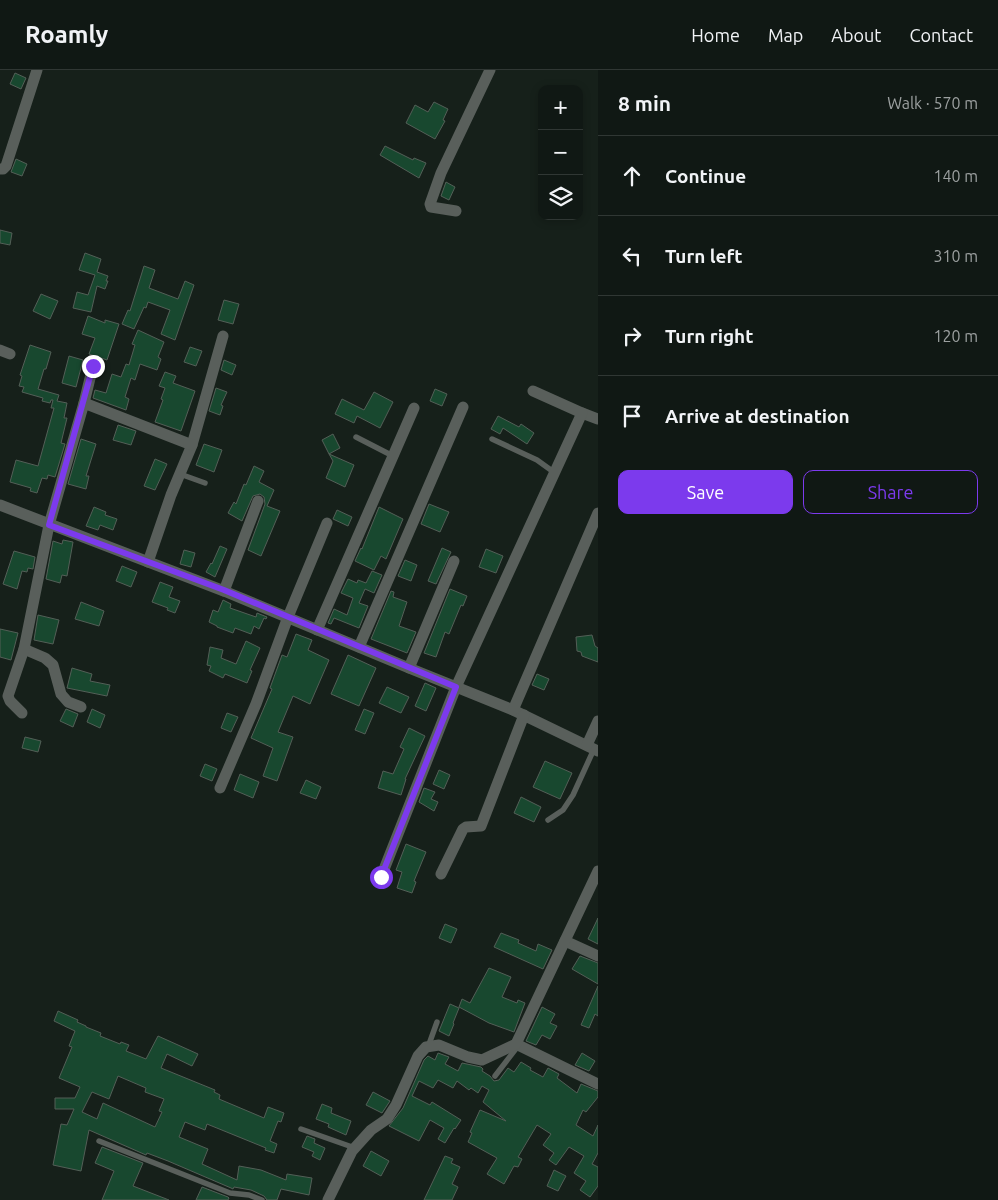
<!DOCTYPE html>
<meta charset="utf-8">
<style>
:root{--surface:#101814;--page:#1e2522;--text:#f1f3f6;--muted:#9ca0a0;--line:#303734;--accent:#7c3aed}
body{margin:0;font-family:Ubuntu,sans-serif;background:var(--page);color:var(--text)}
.controls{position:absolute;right:15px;top:15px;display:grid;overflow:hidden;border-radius:10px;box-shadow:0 2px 8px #0003}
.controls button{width:45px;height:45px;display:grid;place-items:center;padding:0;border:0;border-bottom:1px solid var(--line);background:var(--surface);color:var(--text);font:25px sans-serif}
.stop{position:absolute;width:15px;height:15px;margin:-11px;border:4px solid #7c3aed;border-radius:50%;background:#fff}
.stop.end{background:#7c3aed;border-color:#fff;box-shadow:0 1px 5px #0008}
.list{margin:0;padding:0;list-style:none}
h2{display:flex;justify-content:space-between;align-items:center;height:65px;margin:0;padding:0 20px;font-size:21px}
h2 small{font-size:16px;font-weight:400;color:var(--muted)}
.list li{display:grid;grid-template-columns:32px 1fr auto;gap:15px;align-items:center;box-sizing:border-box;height:80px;padding:0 20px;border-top:1px solid var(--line)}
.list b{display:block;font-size:19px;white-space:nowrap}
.list em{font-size:16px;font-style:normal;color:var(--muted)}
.actions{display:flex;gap:10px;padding:15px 20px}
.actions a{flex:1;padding:11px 0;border:1px solid var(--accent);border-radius:10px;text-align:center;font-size:18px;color:var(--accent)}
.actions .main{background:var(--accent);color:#fff}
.icon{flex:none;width:28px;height:28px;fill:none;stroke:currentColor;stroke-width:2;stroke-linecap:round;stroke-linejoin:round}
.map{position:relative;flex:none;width:598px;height:1130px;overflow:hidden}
header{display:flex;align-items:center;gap:30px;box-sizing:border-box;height:70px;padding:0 25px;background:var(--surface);border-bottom:1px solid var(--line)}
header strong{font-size:24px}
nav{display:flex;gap:28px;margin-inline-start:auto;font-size:18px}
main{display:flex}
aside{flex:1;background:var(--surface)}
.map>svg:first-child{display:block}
.building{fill:#18482f;stroke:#535f57;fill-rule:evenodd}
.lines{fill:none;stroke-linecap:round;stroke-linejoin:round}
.service{stroke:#595f5b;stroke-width:5.5}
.minor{stroke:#595f5b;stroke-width:11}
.route{stroke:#7c3aed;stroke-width:6}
</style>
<header>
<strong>Roamly</strong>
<nav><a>Home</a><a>Map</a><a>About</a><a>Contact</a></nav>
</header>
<main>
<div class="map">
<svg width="598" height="1130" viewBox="0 0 598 1130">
<rect width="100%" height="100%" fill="#16201a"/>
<g class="building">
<polygon points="15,3 26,8 21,19 10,14"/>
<polygon points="434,32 448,39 443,50 445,51 435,69 406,53 415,35 428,42"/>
<polygon points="385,76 413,90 414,88 426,93 419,108 380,85"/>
<polygon points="16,89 27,94 22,106 11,102"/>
<polygon points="446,112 455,117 449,130 441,126"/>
<polygon points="0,160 12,163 10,175 0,173"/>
<polygon points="85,183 101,189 97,202 108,206 106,211 108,211 105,219 97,216 91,242 73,238 77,222 88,225 95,205 79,200"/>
<polygon points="144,196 155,200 149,218 178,229 185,211 194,215 175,270 161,264 170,240 148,232 146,238 144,237 134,259 122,254 128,240 130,241"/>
<polygon points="41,224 58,231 50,249 33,241"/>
<polygon points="224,230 239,234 233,254 218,250"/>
<polygon points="88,246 105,253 105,250 119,254 107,290 89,284 95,268 82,264"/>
<polygon points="138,260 164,272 158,287 161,289 157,300 140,294 135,310 131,308 125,327 129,329 126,340 93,328 95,320 106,323 112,304 121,307 126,294 129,295 135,275 132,274"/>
<polygon points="30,275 51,282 46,299 44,299 38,319 59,325 57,331 67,333 64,348 67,348 61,373 65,374 55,407 48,405 47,409 42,408 37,423 30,421 31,418 10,412 16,390 38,396 54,338 51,338 53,330 51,330 50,333 42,331 43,328 22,322 24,317 19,316 22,306 20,305"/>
<polygon points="190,277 202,281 196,296 184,292"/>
<polygon points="69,286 83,290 76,317 62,313"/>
<polygon points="224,290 236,295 232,305 221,300"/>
<polygon points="165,302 176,306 173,313 195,321 181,361 155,352 163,330 161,329 165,318 159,316"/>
<polygon points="216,318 227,322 221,335 223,336 220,345 209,341"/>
<polygon points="435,319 447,324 442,336 430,331"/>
<polygon points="374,322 393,332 380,358 357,346 354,353 335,344 342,329 364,340"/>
<polygon points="498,346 519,357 521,354 534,363 527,374 503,358 500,364 491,359"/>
<polygon points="118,355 136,361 131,375 113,370"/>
<polygon points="333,364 340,378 329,384 322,370"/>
<polygon points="81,369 96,374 86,406 89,406 86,419 68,414"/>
<polygon points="204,374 222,380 214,402 196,395"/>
<polygon points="329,384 354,395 345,417 326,408 333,391"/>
<polygon points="155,389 167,394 155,420 144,416"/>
<polygon points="254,396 264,401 259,412 274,420 267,436 280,441 261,486 248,480 265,434 264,427 260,424 253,426 242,451 228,443 234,432 236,434 244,414 246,415"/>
<polygon points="429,434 449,442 440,462 421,454"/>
<polygon points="94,437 106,442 105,445 117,449 113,460 100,455 98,460 86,456"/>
<polygon points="379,437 403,449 386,489 381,486 374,500 355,491 361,478 362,479"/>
<polygon points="337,440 352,447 348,456 333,449"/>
<polygon points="63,470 73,472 67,506 62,505 60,513 46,509 53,471 62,474"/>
<polygon points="220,476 227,479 215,507 206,502 211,493 212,494"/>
<polygon points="442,478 451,482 436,514 428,511"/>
<polygon points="486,479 503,486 496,503 479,497"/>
<polygon points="184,480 195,483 191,497 180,494"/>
<polygon points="14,481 35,487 33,499 28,498 27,502 22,501 17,519 3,514"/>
<polygon points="405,490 417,495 411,511 398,506"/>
<polygon points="122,496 137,502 131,517 116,511"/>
<polygon points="372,501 382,505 374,523 365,519 359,533 368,536 359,558 334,548 331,554 328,553 334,539 347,545 353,528 341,523 348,509 357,513 358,510 366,513"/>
<polygon points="160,512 173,517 169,527 180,531 175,543 167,540 168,538 152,532"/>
<polygon points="450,519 467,526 463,536 461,535 449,564 445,562 436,587 424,583"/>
<polygon points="391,521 394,522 393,527 407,532 399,556 416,562 407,583 371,569"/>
<polygon points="223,530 231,534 230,538 256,547 257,543 267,547 266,549 264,548 259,559 254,556 251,564 235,558 233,563 217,557 217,556 209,552 213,540 218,542"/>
<polygon points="81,532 104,541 99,556 75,549"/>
<polygon points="38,545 59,550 53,574 34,570"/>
<polygon points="0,559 18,563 11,590 0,587"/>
<polygon points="296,564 312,570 308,580 329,590 310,634 293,626 278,662 293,667 277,711 263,706 273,678 251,668 272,619 270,618 282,585 287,587"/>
<polygon points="592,565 595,576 598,578 598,592 582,586 581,582 577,581 576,567"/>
<polygon points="246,571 260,578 250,600 252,601 247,613 225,604 223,608 209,601 211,596 207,595 210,577 223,580 221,588 236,594"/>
<polygon points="348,585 376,598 359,636 331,624"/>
<polygon points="72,598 92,604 90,611 110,615 107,626 67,618"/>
<polygon points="537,604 549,609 544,620 532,615"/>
<polygon points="425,613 436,618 426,641 415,636"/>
<polygon points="387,617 409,627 401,643 379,633"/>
<polygon points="66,639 78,644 73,657 60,651"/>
<polygon points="92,639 105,645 100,658 87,652"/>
<polygon points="364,639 374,643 365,664 355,660"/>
<polygon points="227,643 238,647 231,662 221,658"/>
<polygon points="409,658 425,666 405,709 406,709 401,725 378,718 383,701 393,704 404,679 400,677"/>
<polygon points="25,667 41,671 38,682 22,678"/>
<polygon points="545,691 572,703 560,729 533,717"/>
<polygon points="205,694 217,699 212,711 200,706"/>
<polygon points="439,700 450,705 444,719 433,714"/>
<polygon points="240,704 259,712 253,728 234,720"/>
<polygon points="306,710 321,717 316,729 300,723"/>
<polygon points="424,718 435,722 431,729 438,732 434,741 419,732"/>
<polygon points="521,727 541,737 534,752 514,743"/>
<polygon points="406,774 426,782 414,811 416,812 412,823 397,818 402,802 396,800"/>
<polygon points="598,848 598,874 588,869"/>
<polygon points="445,854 457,859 451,873 439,868"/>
<polygon points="501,863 519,870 518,873 536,881 538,874 552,880 543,899 494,877"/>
<polygon points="580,886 598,893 598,914 572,899"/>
<polygon points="489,898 511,907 502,927 517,933 518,930 525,933 514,962 489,953 459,937 462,929 470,933"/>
<polygon points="598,916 598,946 595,944 589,958 581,955"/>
<polygon points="450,934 459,938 453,953 454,954 449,966 439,961"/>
<polygon points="542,937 555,944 550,953 557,956 550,969 542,965 536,975 526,971"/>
<path d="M58 941 78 950 77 952 86 956V957L101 963 100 966 120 974 121 972 129 975 126 981 146 989 158 966 198 984 192 996 167 984 161 998 215 1020 214 1022 220 1025 219 1029 264 1048 268 1037 284 1043 281 1052 278 1051 270 1071 277 1074 274 1083 265 1080 266 1078 207 1054 205 1060 185 1052 179 1067 208 1079 202 1094 237 1110 239 1096 261 1100 286 1110 287 1104 312 1108 309 1125 281 1119 277 1130H267L264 1126 251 1120 234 1117 233 1119 231 1118 168 1091 147 1083 146 1085 89 1060 81 1101 53 1095 61 1054 67 1055 74 1039H55V1028H75L80 1017 59 1008 72 977 69 976 75 961 54 951ZM118 1006 146 1018 145 1022 164 1029 159 1041 162 1042 155 1057 103 1033 97 1049 82 1042 92 1022 109 1029Z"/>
<polygon points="438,983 449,987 445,994 458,1001 462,993 481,997 483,999 482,1001 490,1006 494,1011 499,1010 508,998 514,1002 521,992 531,998 530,1000 543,1007 548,998 559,1004 557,1008 577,1023 581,1014 598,1021 598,1027 586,1042 583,1040 576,1055 593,1066 598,1055 598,1083 592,1094 598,1097 598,1116 590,1127 580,1120 586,1111 574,1103 584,1086 569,1077 556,1095 549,1090 554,1083 543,1075 551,1064 537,1055 518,1087 522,1089 518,1097 514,1096 504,1114 487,1104 497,1088 468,1072 472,1063 470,1062 480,1040 506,1051 483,1032 489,1020 482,1016 478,1023 471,1018 469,1020 457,1011 453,1018 438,1010 433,1018 419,1011 412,1026 430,1035 432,1032 461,1050 455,1059 454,1058 445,1073 438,1069 444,1058 430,1050 419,1071 389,1056 403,1038 424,990 428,986 435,990"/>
<polygon points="582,983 595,991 589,1001 575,995"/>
<polygon points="373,1022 390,1031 382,1043 366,1035"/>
<polygon points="322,1034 332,1038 331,1043 351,1051 346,1065 328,1057 329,1054 316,1049"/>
<polygon points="307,1066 315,1069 314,1073 325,1078 320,1090 312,1086 314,1082 302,1077"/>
<polygon points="102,1077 143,1093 133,1116 169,1130 102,1130 114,1101 95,1093"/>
<polygon points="371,1081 389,1091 381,1106 363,1096"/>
<polygon points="445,1086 453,1089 451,1093 460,1097 452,1114 458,1117 452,1130 424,1130"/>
<polygon points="554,1100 566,1106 558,1121 547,1116"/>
<polygon points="202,1117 228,1127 229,1128 228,1130 196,1130"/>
</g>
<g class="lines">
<g class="service">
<polyline points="356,367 393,386"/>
<polyline points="492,369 537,390 555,403"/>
<polyline points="180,404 205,413"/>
<polyline points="548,750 563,740 573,725 594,679"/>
<polyline points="428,977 437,952"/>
<polyline points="495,1006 518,976"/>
<polyline points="301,1059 355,1078"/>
<polyline points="99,1071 230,1123 249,1125 262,1130"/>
</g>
<g class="minor">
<polyline points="0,99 3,99 6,96 37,0"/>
<polyline points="456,141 431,137 430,134 441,103 490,0"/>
<polyline points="0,280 10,284"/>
<polyline points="84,333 93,296"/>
<polyline points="582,343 598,349"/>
<polyline points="0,435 224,521 409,598 513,640 598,681"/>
<polyline points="148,492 171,425 192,375 223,266"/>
<polyline points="224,521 258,431"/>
<polyline points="317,560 414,338"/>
<polyline points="359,577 463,337"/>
<polyline points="24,579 45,588 53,595 61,624 68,632 81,637"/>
<polyline points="409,598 454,491"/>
<polyline points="513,640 598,443"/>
<polyline points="22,643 10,631 8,626 24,579 49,455 84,333 192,375"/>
<polyline points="587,675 598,651"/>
<polyline points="220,718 256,634 288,547 327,453"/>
<polyline points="441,804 463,759 466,757 481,756 524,645"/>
<polyline points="381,807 456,617 582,343 533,321"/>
<polyline points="565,871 598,886"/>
<polyline points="516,974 598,1014"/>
<polyline points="328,1130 352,1081 371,1060 387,1049 396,1035 418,986 426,977 439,975 468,987 482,990 516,974 598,801"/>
</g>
</g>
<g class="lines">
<polyline class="route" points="93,296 49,455 224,520 456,617 381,807"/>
</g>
</svg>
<div class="controls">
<button>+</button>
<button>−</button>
<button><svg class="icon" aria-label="layers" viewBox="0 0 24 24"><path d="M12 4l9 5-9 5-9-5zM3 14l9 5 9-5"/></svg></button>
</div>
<div class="stop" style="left:381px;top:807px"></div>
<div class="stop end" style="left:93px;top:296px"></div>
</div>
<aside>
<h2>8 min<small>Walk · 570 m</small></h2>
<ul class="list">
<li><svg class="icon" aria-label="ahead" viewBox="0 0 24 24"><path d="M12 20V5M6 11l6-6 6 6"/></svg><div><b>Continue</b></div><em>140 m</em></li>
<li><svg class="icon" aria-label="left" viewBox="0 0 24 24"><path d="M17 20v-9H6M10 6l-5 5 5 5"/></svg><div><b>Turn left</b></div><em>310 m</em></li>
<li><svg class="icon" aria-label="right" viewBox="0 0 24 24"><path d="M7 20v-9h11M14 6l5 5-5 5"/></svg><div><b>Turn right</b></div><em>120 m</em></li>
<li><svg class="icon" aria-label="arrive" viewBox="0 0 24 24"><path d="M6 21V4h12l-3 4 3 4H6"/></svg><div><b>Arrive at destination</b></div></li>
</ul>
<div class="actions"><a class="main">Save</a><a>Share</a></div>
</aside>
</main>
